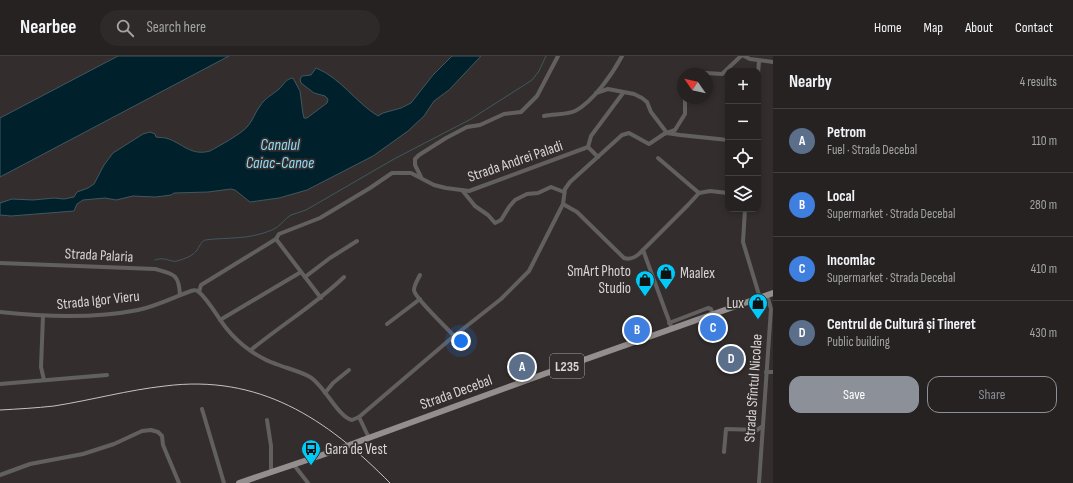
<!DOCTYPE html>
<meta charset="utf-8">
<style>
:root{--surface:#262222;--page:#2e2a2a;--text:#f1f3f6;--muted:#a4a4a5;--line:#423f40;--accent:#8c9099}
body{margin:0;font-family:"Sofia Sans Condensed",sans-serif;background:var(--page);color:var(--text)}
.controls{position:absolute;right:12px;top:12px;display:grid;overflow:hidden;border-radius:8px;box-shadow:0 2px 6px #0003}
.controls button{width:36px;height:36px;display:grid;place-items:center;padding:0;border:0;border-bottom:1px solid var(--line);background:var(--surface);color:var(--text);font:20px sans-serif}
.compass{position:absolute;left:677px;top:12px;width:36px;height:36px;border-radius:50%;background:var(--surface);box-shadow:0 2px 6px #0003;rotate:304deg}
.you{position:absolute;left:461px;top:285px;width:14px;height:14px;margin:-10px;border:3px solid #fff;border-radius:50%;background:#1a73e8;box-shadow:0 0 0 6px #1a73e833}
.badge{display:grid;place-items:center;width:26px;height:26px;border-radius:50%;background:var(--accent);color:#fff;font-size:13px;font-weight:700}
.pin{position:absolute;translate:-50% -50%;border:2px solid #fff;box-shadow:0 1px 4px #0006}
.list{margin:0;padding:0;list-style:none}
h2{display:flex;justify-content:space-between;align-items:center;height:52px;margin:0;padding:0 16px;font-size:17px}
h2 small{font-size:13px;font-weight:400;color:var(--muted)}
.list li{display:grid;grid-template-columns:26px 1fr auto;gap:12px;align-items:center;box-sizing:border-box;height:64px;padding:0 16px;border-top:1px solid var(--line)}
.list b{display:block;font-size:15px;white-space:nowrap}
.list p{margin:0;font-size:13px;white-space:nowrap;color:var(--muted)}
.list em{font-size:13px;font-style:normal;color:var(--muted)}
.actions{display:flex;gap:8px;padding:12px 16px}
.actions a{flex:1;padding:9px 0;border:1px solid var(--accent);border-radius:12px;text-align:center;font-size:14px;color:var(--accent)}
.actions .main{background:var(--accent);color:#fff}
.icon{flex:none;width:22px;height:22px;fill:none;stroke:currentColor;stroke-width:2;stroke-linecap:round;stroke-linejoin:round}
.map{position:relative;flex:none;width:773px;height:427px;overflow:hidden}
header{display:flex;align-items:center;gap:24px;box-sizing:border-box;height:56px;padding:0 20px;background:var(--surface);border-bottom:1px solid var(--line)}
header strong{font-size:19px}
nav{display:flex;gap:22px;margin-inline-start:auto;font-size:14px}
.search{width:280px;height:36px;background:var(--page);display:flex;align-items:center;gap:10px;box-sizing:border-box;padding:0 14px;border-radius:22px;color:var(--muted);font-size:15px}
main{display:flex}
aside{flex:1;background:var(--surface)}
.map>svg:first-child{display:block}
.water{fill:#00212c;stroke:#41575e}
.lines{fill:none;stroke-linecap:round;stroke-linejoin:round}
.stream{stroke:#41575e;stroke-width:1}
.street{stroke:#62605f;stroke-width:4}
.primary{stroke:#948e8e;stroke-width:6}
.rail{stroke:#c5c2c1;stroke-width:1}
.primary-bridge{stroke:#948e8e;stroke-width:6}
.labels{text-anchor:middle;stroke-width:3.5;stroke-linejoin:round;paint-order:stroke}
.shield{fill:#332e2d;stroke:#a6a3a2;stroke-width:1}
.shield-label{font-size:14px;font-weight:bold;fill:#d8d5d4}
.street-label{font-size:15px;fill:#d8d5d4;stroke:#332e2d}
.poi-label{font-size:15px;fill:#d8d5d4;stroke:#332e2d;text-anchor:end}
.water-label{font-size:16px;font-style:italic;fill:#8fddfb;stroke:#332e2d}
</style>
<header>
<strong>Nearbee</strong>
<div class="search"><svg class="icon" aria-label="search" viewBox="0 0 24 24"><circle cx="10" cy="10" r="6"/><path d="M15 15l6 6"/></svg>Search here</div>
<nav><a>Home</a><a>Map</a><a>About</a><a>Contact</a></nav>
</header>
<main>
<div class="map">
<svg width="773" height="427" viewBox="0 0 773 427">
<rect width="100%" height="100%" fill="#332e2d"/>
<g class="water">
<polygon points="118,0 229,0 0,121 0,62"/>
<path d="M452 0H481L449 34 434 45 424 60 408 75 373 100 307 134 279 142 250 146 235 134 231 133 208 136 174 137 171 139 164 140 155 141 133 140 116 144 105 142 83 144 77 148 74 155 11 160 0 159V147L12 143 33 144 54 142 64 143 74 141 77 136 88 132 94 128 104 109 113 97 143 78 150 76 155 78 156 81C160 82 165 81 169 83 184 89 192 100 210 95 219 90 241 78 247 71 253 65 255 56 260 50 265 42 272 39 279 33 284 29 285 23 293 22L300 35 303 58 304 62H307L327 47 328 43 325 40 314 37 301 27 300 23 302 20 311 19 316 12C341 22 355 46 378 60L383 57 401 52 411 47 433 19Z"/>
</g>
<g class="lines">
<path class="stream" d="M155 204C166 200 171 207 177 205 184 203 193 200 197 194 200 190 200 187 205 184 229 181 248 184 272 174 280 171 284 163 291 159 296 157 301 156 306 154L394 103 471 63 532 24 539 15 546 0"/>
<g class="street">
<polyline points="744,0 750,3 773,6"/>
<polyline points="701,18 706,17 722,18 741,0"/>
<polyline points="758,18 759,5"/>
<polyline points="596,37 608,33 634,38 642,42 647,46 651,56 667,77 680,79 728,84"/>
<path d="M544 60C554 58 566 59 575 55 593 46 613 17 622 0"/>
<polyline points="588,91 591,80 623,37"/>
<polyline points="658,102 699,137"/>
<polyline points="421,121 415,109 415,103 419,99 446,82 467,71 480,69 504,58 521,56 537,40 558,0"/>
<polyline points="462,134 475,150 488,159 495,167 501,164 509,151 515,144 527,138 538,137 551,131 564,136"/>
<path d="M563 148 577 156 624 202C630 204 634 202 639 198L688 149 699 137 710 135 728 137"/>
<polyline points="745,153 743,186 760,242"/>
<polyline points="276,183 321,242"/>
<polyline points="643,194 672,273"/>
<path d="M0 207 155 213C174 218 179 218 180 239"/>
<path d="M420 219C418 223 414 229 414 234 414 241 447 272 454 280"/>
<polyline points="305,221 330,202 357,185"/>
<polyline points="199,236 201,229 276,183 279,178 320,162 370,132 392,117 411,117 434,129 446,132 469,135 588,91 598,101"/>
<path d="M0 256C46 261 93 263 138 254 157 250 174 241 191 235 194 234 197 234 199 236 210 246 218 262 227 273 239 288 258 302 276 308 286 312 302 316 310 321 324 329 338 361 352 364L359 361"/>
<polyline points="43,260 41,311 44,324"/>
<polyline points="220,264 301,216"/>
<polyline points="669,267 708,252 711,253 713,259"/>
<polyline points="387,268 420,243"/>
<path d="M251 294C281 269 315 249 344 221"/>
<polyline points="766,316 773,316"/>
<polyline points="0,328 107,319"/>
<polyline points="325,337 333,327 349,314"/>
<polyline points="202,353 224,427"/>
<polyline points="267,364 271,390 271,416"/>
<polyline points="369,382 359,361 454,280 501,243 529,215 563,148 565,133 570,126 622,79 629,77 649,88 664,78 675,74 685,58 685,42"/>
<polyline points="724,396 726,373 757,374 763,370"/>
<polyline points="294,409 308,427"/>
<polyline points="0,419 30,408 83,398 114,388 142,375 151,374 158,376 162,380 163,389 179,427"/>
<polyline points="759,427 771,253 767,239"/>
</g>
<g class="primary">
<polyline points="363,384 544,318 773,237"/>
<polyline points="239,427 331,396"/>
</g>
<path class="rail" d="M0 354C18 353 36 352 54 350 92 344 128 334 165 330 259 318 326 362 390 427"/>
<polyline class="primary-bridge" points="331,396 363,384"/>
</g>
<defs>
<g id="shop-pin" transform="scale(1)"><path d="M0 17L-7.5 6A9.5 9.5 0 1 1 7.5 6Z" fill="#00cbf8" stroke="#332e2d"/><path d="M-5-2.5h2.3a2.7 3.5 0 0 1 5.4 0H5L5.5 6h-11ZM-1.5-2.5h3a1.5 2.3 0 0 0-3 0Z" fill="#111"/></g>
<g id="bus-pin" transform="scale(1)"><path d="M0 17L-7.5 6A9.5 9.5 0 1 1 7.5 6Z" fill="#00cbf8" stroke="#332e2d"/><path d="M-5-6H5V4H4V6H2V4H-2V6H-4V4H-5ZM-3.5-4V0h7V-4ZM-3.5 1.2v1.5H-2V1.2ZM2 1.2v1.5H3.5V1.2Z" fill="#111"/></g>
</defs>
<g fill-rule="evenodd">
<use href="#shop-pin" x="666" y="217"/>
<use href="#shop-pin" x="645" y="224"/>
<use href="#shop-pin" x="758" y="247"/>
<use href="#bus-pin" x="311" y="393"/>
</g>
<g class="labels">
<rect class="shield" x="550" y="298" width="34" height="24" rx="3"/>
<g class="shield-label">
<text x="567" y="315">L235</text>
</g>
<g class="street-label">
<text transform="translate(515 105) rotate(-19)" y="5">Strada Andrei Paladi</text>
<text transform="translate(99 199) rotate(3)" y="5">Strada Palaria</text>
<text transform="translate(98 244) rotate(-6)" y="5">Strada Igor Vieru</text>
<text transform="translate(753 332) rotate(-86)" y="5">Strada Sfîntul Nicolae</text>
<text transform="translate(456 336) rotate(-20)" y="5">Strada Decebal</text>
</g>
<g class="poi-label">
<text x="631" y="220">SmArt Photo<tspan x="631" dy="17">Studio</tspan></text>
<text x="680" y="222" text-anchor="start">Maalex</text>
<text x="744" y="252">Lux</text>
<text x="325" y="398" text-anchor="start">Gara de Vest</text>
</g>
<g class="water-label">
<text x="280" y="94">Canalul<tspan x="280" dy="18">Caiac-Canoe</tspan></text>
</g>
</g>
</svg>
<div class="controls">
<button>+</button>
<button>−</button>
<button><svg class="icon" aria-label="locate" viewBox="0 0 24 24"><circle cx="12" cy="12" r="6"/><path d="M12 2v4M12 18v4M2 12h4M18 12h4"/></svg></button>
<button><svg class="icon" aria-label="layers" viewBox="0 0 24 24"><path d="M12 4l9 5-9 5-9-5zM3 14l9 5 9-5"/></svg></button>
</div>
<svg class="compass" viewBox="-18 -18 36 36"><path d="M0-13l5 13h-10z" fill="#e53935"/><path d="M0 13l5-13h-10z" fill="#a4a4a5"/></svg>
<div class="you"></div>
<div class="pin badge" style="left:522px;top:311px;background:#5c6f8a">A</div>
<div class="pin badge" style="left:637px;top:274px;background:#3f7fe0">B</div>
<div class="pin badge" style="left:713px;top:272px;background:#3f7fe0">C</div>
<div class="pin badge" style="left:731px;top:303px;background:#5c6f8a">D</div>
</div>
<aside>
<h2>Nearby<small>4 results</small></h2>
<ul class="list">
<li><span class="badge" style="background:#5c6f8a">A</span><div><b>Petrom</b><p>Fuel · Strada Decebal</p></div><em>110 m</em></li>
<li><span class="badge" style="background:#3f7fe0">B</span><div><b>Local</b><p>Supermarket · Strada Decebal</p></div><em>280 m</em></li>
<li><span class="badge" style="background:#3f7fe0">C</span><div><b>Incomlac</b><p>Supermarket · Strada Decebal</p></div><em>410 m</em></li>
<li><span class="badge" style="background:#5c6f8a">D</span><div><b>Centrul de Cultură și Tineret</b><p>Public building</p></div><em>430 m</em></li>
</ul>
<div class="actions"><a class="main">Save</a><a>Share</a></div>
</aside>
</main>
